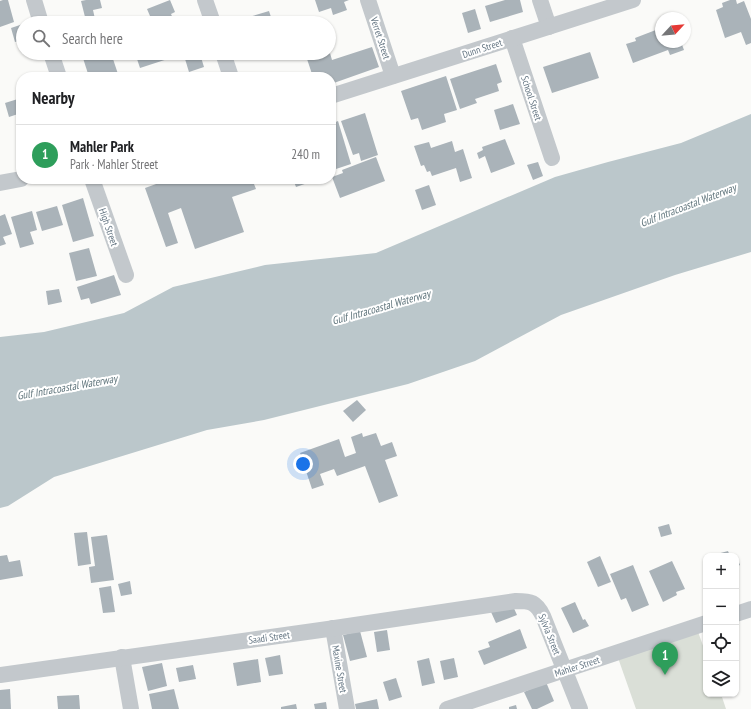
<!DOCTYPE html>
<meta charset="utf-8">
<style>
:root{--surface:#fff;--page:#f6f6f6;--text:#202124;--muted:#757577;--line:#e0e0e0;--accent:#0b8043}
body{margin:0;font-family:"PT Sans Narrow",sans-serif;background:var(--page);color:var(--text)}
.controls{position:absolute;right:12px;bottom:12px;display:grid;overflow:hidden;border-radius:8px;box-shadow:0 1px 3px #0004}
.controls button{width:36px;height:36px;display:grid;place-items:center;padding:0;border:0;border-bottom:1px solid var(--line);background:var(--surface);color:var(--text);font:20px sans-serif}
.compass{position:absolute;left:655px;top:12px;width:36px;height:36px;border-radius:50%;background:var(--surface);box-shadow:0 1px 3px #0004;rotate:64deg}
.you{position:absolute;left:303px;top:464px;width:14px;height:14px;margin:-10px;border:3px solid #fff;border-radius:50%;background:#1a73e8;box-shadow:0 0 0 6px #1a73e833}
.badge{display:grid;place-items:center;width:26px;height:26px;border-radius:50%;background:var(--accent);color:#fff;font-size:13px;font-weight:700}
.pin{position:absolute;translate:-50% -33px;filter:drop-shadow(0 1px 2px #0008)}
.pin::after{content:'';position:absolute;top:21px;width:14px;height:12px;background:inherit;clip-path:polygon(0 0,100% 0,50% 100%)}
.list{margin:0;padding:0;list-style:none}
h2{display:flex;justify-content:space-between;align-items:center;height:52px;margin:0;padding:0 16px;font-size:17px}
h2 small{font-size:13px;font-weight:400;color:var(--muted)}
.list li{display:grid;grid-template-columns:26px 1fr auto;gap:12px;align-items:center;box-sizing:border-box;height:60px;padding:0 16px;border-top:1px solid var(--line)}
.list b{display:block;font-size:15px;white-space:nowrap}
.list p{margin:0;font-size:13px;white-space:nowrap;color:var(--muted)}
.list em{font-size:13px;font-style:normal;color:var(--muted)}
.icon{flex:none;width:22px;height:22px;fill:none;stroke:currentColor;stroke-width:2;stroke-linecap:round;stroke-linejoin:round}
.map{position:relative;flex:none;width:751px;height:709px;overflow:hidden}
.search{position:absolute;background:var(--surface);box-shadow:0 1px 3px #0004;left:16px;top:16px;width:320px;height:44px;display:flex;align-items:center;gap:10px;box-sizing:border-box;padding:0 14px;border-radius:22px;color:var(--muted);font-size:15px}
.panel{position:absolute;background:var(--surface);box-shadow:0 1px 3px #0004;left:16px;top:72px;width:320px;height:112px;border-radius:16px}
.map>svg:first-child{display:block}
.green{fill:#dadfd7}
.water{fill:#bbc7cb}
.building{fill:#aab3b9}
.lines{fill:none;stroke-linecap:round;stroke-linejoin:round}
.minor{stroke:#c3c8cc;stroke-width:16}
.labels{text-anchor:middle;stroke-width:4;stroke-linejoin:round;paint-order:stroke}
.street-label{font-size:10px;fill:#657683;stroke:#fff}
.water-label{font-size:11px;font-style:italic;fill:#60757c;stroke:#fff}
</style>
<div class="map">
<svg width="751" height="709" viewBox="0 0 751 709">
<rect width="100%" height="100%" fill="#fafaf8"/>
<polygon class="green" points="697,629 706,654 706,694 721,694 726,709 636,709 617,655"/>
<polygon class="water" points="751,114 751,252 675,275 561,315 475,361 408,384 264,420 207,430 54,477 8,506 0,508 0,337 44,332 124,313 173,287 265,265 376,253 555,177 608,162 681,143"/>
<g class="building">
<polygon points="3,0 8,0 14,22 0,27 0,1"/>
<polygon points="86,0 100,0 102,8 93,10 95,19 86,21 81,1"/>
<polygon points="170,0 175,12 171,14 174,21 168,23 153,23 147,9"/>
<polygon points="315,0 349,0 344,2 347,10 333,15 331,8 319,12"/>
<polygon points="505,0 520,0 523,12 490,22 485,6"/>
<polygon points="730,0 736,0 737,4 744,1 751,19 751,43 746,45 741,32 725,38 716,10 723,7 722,3"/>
<polygon points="475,9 481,29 468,33 462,13"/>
<polygon points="269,11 273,23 250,23 249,17"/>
<polygon points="106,17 108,23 86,23"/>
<polygon points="23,24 23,40 15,42 11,28"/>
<polygon points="661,28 661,42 681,42 684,50 670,55 668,50 633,63 626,44 636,41 635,38"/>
<polygon points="372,47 379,67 331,84 331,77 313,77 305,53 330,53 332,60"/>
<polygon points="590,52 599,78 552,93 543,67"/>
<polygon points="100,53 111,53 119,77 89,77 83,58"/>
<polygon points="135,53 186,53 140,68"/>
<polygon points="200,54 204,67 189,72 185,59"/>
<polygon points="496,64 502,82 497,84 499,91 475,99 477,103 460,109 450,79"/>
<polygon points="446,76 457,110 444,114 446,122 422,130 418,118 411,120 401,91"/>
<polygon points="21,98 21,113 9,117 5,103"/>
<polygon points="513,104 520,124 500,130 494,110"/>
<polygon points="365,113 378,155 361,161 359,153 353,155 341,121"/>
<polygon points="338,121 351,164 333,170 331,163 331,124"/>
<polygon points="505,139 515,164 491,173 485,156 479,159 477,153 483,150 482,147"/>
<polygon points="452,141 455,152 463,149 472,178 460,182 456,168 432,176 430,171 427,172 424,165 421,166 414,146 429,142 431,148"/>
<polygon points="376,157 385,181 340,198 332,177 343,173 342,170"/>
<polygon points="538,162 543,176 533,180 527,165"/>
<polygon points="170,179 252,179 256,189 232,197 244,232 195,249 181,208 168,213 178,243 166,247 145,188"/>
<polygon points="293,179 319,179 296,187"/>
<polygon points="429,185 436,205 422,210 415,190"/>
<polygon points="83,198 94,236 73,242 62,205"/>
<polygon points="57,206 63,225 42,231 36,212"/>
<polygon points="32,211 37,230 30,232 34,244 20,248 11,217"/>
<polygon points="5,214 12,234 3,237 6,244 0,246 0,216"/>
<polygon points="89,248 97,276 76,281 69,253"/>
<polygon points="114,275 121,295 91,304 89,298 81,300 77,287"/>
<polygon points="59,289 62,302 48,305 46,291"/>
<polygon points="357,400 366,410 353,422 343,411"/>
<polygon points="362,433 363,437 376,433 381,446 392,442 397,456 385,460 398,496 379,503 365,466 337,476 334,469 320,474 324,485 312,489 306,471 303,473 300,464 304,462 300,453 339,439 345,457 356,453 351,437"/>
<polygon points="669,524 672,534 661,537 658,527"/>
<polygon points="87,532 91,564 78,566 74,533"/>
<polygon points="107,535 114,580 91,583 89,567 95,566 91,537"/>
<polygon points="728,551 730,556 718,556 717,554"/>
<polygon points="7,555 9,562 20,560 23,576 0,580 0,556"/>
<polygon points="600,556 611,582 598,587 587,562"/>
<polygon points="736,560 738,560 740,565 736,567"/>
<polygon points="672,561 685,589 676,592 677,595 663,602 649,571"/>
<polygon points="633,565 649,605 632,612 626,598 621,600 610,574"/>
<polygon points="130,581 132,594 121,596 118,584"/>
<polygon points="111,586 115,612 103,613 99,588"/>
<polygon points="575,602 583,620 585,619 589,626 573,633 561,608"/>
<polygon points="512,604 517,615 496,623 491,612"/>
<polygon points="520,629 527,648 484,665 478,651 490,647 488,642"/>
<polygon points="387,630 390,650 377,652 374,632"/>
<polygon points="360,631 367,657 350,661 343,635"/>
<polygon points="280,655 283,674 269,676 265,658"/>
<polygon points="429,658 435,683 422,686 417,661"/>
<polygon points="454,658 458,677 444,680 440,661"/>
<polygon points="258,659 261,682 237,686 233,663"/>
<polygon points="162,663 167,686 148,691 142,667"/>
<polygon points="193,665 196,679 179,682 176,668"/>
<polygon points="396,678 402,697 389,701 383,682"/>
<polygon points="546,682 554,701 537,709 532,709 524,692"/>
<polygon points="10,689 11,709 0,709 0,690"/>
<polygon points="174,689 179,709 152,709 149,694"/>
<polygon points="79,695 80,709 58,709 57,696"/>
<polygon points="377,699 379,709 356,709 355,704"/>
<polygon points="326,702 327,709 315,709 314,704"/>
<polygon points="296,704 297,709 281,709 281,707"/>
<polygon points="516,705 517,709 509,709 509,707"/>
</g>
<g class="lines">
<g class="minor">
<polyline points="34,0 41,23"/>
<polyline points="205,0 213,23"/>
<polyline points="368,0 393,76"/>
<polyline points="540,0 549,27"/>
<polyline points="512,38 552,158"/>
<polyline points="51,53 59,77"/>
<polyline points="223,53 231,77"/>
<polyline points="331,96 633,0"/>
<polyline points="92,179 126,275"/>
<polyline points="0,183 21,179"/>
<polyline points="736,614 751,609"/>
<polyline points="333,628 347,709"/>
<polyline points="122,657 131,709"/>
<path d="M0 675 328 629 516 601C531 601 536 602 543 616L580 709"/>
<polyline points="447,709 706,623"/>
</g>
</g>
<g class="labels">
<g class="street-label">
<text transform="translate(381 38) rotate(72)" y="4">Verret Street</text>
<text transform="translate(482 48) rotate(-18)" y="4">Dunn Street</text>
<text transform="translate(532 98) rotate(72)" y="4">School Street</text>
<text transform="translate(109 227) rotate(71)" y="4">High Street</text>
<text transform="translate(550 634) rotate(68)" y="4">Sylvia Street</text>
<text transform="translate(269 637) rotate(-8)" y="4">Saadi Street</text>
<text transform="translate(577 666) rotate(-18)" y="4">Mahler Street</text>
<text transform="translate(340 669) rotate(80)" y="4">Maxine Street</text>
</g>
<g class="water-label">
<text transform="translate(688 205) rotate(-21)" y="4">Gulf Intracoastal Waterway</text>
<text transform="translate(381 307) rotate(-16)" y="4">Gulf Intracoastal Waterway</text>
<text transform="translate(67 387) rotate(-10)" y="4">Gulf Intracoastal Waterway</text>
</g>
</g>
</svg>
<div class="controls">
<button>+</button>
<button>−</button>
<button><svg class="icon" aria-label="locate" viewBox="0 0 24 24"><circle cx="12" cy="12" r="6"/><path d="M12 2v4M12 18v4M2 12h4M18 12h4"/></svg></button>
<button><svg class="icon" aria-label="layers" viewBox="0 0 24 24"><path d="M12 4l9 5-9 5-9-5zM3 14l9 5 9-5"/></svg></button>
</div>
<svg class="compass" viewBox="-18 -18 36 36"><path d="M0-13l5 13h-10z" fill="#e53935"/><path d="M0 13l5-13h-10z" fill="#757577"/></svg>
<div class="you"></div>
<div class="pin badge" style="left:665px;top:675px;background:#2e9e5b">1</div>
<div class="search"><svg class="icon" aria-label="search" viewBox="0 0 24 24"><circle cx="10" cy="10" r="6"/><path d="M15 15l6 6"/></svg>Search here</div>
<section class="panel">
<h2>Nearby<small></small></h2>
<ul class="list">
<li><span class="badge" style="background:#2e9e5b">1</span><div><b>Mahler Park</b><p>Park · Mahler Street</p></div><em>240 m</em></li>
</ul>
</section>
</div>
